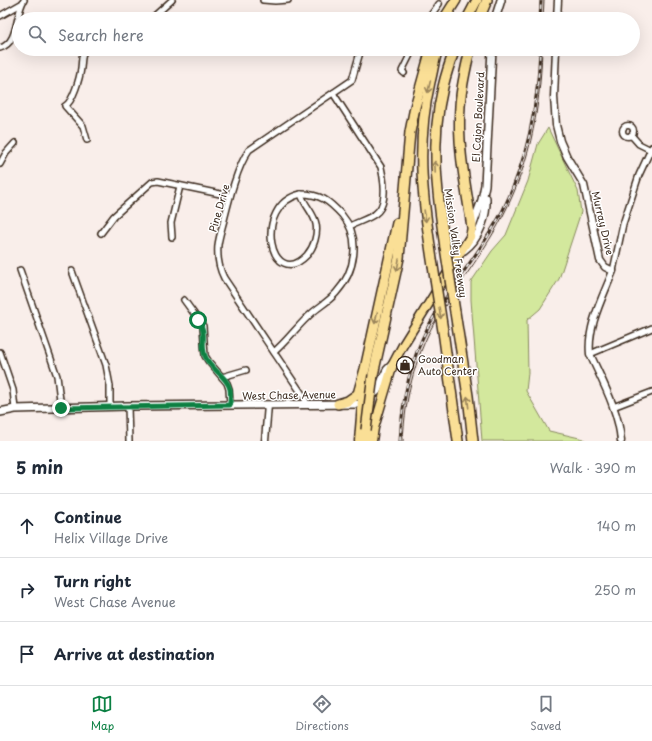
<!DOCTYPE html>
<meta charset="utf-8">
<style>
:root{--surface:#fff;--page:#f6f6f7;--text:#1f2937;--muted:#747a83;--line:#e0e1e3;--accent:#0b8043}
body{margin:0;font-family:"Playpen Sans",sans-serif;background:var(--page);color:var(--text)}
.stop{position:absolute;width:12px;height:12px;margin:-9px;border:3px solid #0b8043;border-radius:50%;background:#fff}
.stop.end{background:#0b8043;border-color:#fff;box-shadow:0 1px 4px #0008}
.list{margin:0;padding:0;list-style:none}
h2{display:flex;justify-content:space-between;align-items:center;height:52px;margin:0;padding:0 16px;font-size:17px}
h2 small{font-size:13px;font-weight:400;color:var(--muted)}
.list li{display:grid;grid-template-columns:26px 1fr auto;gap:12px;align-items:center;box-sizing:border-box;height:64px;padding:0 16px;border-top:1px solid var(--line)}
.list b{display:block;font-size:15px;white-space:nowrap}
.list p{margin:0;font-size:13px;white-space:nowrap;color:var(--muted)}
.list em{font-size:13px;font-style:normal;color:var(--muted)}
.icon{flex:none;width:22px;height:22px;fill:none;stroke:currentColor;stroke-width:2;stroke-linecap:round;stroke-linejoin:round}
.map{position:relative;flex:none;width:652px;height:441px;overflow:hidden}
.search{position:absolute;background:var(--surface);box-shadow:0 4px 16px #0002;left:12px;right:12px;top:12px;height:44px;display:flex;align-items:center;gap:10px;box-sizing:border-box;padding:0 14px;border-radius:22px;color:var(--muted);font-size:15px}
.sheet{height:244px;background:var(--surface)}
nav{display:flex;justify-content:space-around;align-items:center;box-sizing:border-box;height:56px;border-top:1px solid var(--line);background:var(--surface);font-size:11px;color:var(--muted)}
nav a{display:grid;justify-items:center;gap:2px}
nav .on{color:var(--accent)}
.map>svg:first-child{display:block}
.green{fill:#d3e89d;stroke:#87895e}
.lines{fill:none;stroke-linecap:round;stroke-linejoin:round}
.minor-casing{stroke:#3b2a1e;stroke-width:8}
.tertiary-casing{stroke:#3b2a1e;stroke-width:9}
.secondary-casing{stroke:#3b2a1e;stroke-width:10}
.primary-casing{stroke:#3b2a1e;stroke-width:11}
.motorway-casing{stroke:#3b2a1e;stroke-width:12}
.minor{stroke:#fff;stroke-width:5}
.tertiary{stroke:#fff;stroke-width:6}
.secondary{stroke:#fff;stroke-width:7}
.primary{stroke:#fadf96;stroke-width:8}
.motorway{stroke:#fadf96;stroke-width:9}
.tram{stroke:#3b2a1e;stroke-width:1}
.rail-casing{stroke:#3b2a1e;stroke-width:3}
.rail{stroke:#fff;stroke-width:1.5;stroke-dasharray:4.5;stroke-linecap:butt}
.motorway-bridge-casing{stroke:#3b2a1e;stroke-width:12;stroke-linecap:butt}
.motorway-bridge{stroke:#fadf96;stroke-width:9}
.oneway{stroke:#9a845a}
.route{stroke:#0b8043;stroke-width:5}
.labels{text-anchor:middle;stroke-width:3;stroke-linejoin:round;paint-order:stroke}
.street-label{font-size:10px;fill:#3b2a1e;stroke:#fff}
.poi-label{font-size:10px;fill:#3b2a1e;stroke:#fff;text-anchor:start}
</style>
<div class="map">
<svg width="652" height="441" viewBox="0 0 652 441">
<rect width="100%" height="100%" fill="#f9eeea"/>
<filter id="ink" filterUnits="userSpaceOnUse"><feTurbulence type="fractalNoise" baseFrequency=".025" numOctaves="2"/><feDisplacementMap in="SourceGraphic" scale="8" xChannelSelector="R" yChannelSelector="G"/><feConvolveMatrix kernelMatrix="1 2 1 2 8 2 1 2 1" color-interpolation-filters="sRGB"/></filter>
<g filter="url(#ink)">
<polygon class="green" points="548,128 578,191 581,212 559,279 540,309 527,320 528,373 526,391 549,431 584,439 584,441 482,441 471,300 471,282 492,251 506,235 528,181 538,144"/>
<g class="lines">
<g class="minor-casing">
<g id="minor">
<polyline points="263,0 275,1 288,0"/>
<polyline points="0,16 21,4"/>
<polyline points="151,19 172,0"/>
<polyline points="428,19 439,4"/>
<path d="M0 48C19 43 15 14 24 0"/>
<path d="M85 49C81 55 82 61 81 68 80 77 73 102 65 106L83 126 87 140"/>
<polyline points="404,73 402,71 413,49"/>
<path d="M333 93 381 167C384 180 388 205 375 214 368 219 358 222 350 226"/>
<circle cx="628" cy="131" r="5.5"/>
<polyline points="631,135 639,144 651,150"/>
<polyline points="0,164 6,153 15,143"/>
<path d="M301 194C304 205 314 213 316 224 318 234 314 247 307 255 271 293 251 205 301 194Z"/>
<polyline points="101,233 114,216 152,182 158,181 230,196"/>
<polyline points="172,237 171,223 180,186"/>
<polyline points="20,270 57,376 61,408"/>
<polyline points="72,271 106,365 110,386 110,407"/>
<polyline points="613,271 623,224 639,175 652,147"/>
<polyline points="184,300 203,326 205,356 209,362 227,383 229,389 230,405"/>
<polyline points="0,352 13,390 15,409"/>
<path d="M274 352C288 340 298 325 312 313 320 306 329 301 336 293 355 272 362 238 342 215 329 201 321 194 301 194"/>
<polyline points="590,354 652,328"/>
<polyline points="222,377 246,370"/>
<path d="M307 404 304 397 224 278C219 268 217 257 218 245 219 237 222 228 224 220 229 200 237 167 249 150L352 80 361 49"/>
<polyline points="128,406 129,441"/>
<polyline points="613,407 652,392"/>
</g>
</g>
<g class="tertiary-casing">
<g id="tertiary">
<polyline points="557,19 558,0"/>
<path d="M556 49 554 97 556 125 560 141 567 157 584 185 600 260 605 267 613 271C603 297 587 326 590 354 602 381 619 411 621 441"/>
<polyline points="265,441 268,405"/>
</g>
</g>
<g class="secondary-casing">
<g id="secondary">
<polyline points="495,19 501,0"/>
<polyline points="472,227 482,200 485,185 492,49"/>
<path d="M464 250C479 240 487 216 486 198"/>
<polyline points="0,412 15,409 128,406 362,404 377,391 387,370 393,364"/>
</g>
</g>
<g class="primary-casing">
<g id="primary">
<polyline points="359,441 362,404"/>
<polyline points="372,441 374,428 393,364 403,345 470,237 472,227"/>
</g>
</g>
<g class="motorway-casing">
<g id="motorway">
<polyline points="444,19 456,0"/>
<polyline points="467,19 477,0"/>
<polyline points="479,19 487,0"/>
<path d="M470 49C466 68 461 87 460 106 457 147 466 187 472 227"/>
<path d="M445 247C437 193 430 141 443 87 446 74 450 62 455 49"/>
<path d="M433 266C423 201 415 147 430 82 433 71 434 59 438 49"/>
<polyline points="455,312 468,396 473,441"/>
<polyline points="443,331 458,441"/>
<polyline points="373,375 399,258 410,132 415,107 431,49"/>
<polyline points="338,404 348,401 358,394 365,369 397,223"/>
<polyline points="362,404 364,387"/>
<polyline points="365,441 366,430"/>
</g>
</g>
<use href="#minor" class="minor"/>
<use href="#tertiary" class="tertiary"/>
<use href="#secondary" class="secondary"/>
<use href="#primary" class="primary"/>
<use href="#motorway" class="motorway"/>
<g class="tram">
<polyline points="543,19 544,0"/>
<path d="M403 441C405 399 414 360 434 323 454 291 478 260 497 227 529 170 540 113 542 49"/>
</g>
<g class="rail-casing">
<g id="rail">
<polyline points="540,19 541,0"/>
<path d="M400 441C402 401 409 363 428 327 450 286 482 251 503 210 528 159 538 105 540 49"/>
</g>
</g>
<use href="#rail" class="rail"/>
<g class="motorway-bridge-casing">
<g id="motorway-bridge">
<polyline points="445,247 455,312"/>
<polyline points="433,266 443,331"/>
<polyline points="366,430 373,375"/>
</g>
</g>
<use href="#motorway-bridge" class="motorway-bridge"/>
</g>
<defs><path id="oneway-shaft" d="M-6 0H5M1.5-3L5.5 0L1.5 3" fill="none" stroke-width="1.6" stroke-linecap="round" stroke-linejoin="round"/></defs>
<g class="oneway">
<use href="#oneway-shaft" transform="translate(429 87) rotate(103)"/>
<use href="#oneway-shaft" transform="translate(435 167) rotate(-92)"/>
<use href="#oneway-shaft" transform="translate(425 216) rotate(82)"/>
<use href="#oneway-shaft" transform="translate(398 265) rotate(100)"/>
<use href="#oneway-shaft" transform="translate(440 313) rotate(81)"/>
<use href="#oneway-shaft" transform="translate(376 318) rotate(102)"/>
<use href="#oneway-shaft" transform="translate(468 402) rotate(-97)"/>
</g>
</g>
<g class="lines" filter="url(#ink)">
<path class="route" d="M61 408 230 405C230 400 231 394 230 389 227 376 210 369 205 356 200 343 208 333 198 320"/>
</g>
<defs>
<g id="shop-ring" transform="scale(0.9)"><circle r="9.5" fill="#fff" stroke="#3b2a1e" stroke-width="1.5"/><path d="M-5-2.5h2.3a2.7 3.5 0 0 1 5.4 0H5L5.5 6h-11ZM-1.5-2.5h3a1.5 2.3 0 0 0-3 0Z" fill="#3b2a1e"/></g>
</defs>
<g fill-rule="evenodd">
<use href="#shop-ring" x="405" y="365"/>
</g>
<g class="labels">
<g class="street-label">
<text transform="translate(478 117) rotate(-87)" y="4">El Cajon Boulevard</text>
<text transform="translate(219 208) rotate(-74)" y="4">Pine Drive</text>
<text transform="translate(603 223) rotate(77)" y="4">Murray Drive</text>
<text transform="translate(456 243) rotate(82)" y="4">Mission Valley Freeway</text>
<text transform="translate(289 395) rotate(-1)" y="4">West Chase Avenue</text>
</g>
<g class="poi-label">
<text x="418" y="363">Goodman<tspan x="418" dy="12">Auto Center</tspan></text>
</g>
</g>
</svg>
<div class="stop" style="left:198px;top:320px"></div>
<div class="stop end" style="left:61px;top:408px"></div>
<div class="search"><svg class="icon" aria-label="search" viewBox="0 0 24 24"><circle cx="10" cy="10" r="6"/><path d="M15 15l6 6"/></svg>Search here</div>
</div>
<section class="sheet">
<h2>5 min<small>Walk · 390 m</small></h2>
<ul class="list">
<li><svg class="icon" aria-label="ahead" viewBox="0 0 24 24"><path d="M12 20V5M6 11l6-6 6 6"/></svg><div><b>Continue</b><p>Helix Village Drive</p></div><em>140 m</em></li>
<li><svg class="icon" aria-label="right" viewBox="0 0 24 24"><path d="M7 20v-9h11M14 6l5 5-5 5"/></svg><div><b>Turn right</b><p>West Chase Avenue</p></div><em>250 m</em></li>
<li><svg class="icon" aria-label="arrive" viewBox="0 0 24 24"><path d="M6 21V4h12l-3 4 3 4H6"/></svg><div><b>Arrive at destination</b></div></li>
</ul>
</section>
<nav>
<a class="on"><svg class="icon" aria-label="map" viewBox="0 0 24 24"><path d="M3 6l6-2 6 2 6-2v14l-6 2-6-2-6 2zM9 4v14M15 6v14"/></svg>Map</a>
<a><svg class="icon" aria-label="directions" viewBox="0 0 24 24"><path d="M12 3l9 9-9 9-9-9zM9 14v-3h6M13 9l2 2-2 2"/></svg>Directions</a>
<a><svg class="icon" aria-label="saved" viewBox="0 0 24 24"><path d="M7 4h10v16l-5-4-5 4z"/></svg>Saved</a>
</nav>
